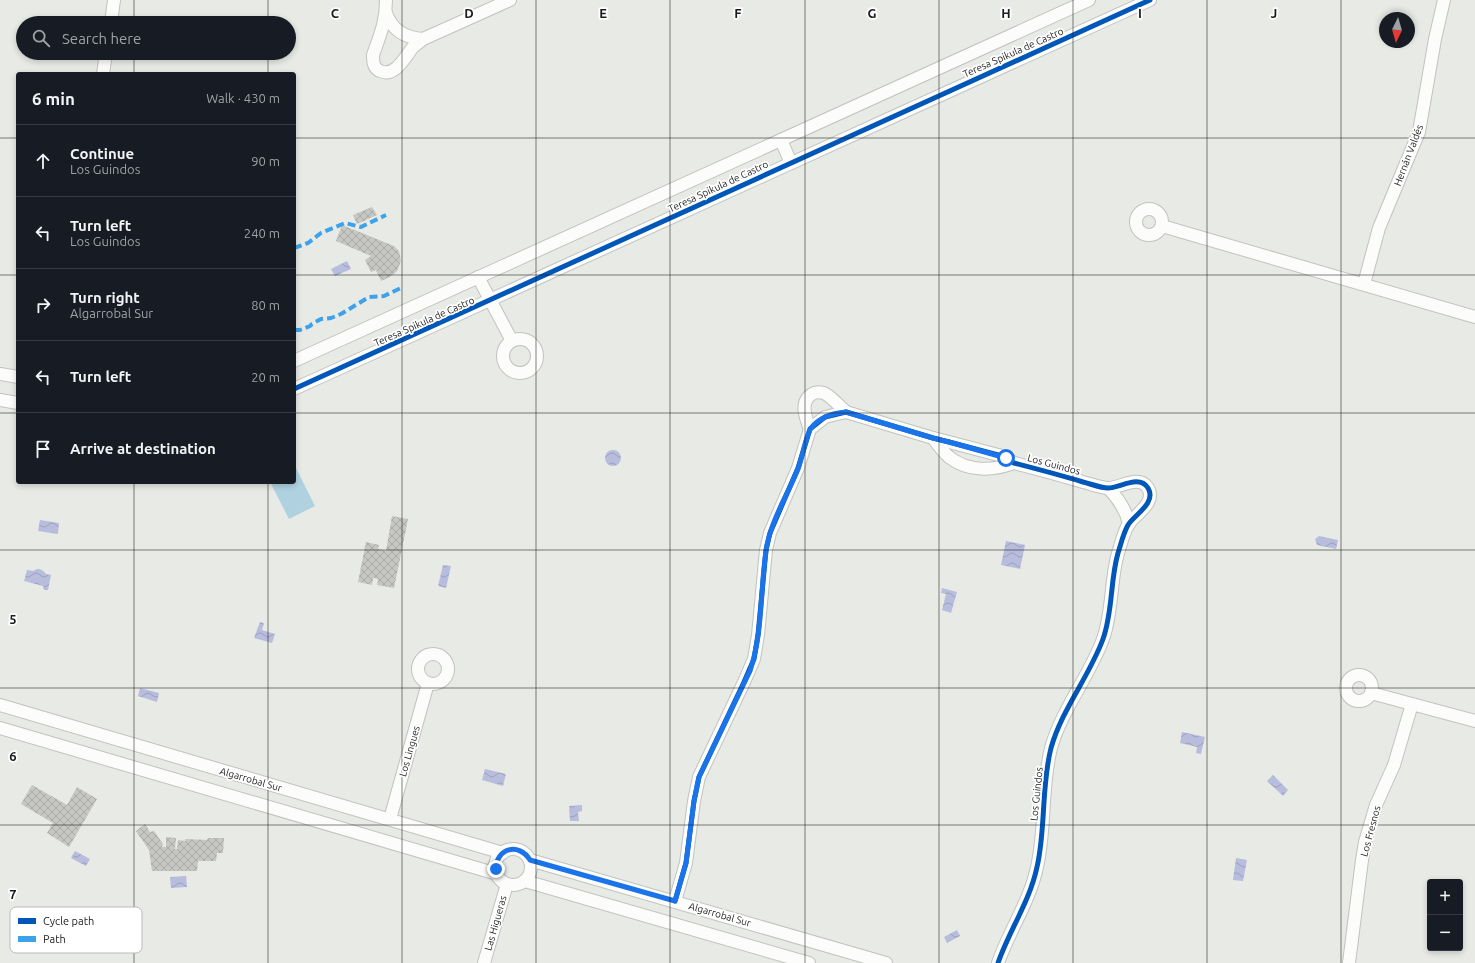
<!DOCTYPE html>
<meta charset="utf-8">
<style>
:root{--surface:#171b24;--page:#242831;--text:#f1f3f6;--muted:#9ea1a6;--line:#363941}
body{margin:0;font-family:Ubuntu,sans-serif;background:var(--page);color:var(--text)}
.controls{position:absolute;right:12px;bottom:12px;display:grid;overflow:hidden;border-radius:4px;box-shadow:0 2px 6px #0003}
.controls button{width:36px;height:36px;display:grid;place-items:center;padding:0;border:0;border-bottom:1px solid var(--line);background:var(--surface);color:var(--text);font:20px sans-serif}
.compass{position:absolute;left:1379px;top:12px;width:36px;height:36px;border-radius:50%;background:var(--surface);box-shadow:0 2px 6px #0003;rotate:185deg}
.stop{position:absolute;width:12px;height:12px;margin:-9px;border:3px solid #1a73e8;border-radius:50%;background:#fff}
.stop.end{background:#1a73e8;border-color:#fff;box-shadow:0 1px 4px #0008}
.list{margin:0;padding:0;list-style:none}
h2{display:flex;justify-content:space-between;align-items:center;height:52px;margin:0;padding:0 16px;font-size:17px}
h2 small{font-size:13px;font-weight:400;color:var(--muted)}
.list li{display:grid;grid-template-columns:26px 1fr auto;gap:12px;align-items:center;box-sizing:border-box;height:72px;padding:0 16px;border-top:1px solid var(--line)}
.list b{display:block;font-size:15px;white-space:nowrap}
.list p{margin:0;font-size:13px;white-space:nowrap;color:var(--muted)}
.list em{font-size:13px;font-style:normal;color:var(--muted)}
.icon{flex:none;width:22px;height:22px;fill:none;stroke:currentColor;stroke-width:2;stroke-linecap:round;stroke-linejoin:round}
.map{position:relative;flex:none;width:1475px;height:963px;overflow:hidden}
.search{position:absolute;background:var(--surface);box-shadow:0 2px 6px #0003;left:16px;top:16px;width:280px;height:44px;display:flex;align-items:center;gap:10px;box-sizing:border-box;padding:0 14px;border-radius:22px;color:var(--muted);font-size:15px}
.panel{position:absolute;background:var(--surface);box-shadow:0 2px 6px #0003;left:16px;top:72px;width:280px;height:412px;border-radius:4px}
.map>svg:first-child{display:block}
.pitch{fill:#b0d2e0}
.water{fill:url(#water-waves)}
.building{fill:url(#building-cross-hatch)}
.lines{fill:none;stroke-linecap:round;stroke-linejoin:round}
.street-casing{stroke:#c2c3c1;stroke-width:14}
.street{stroke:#fcfcfb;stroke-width:12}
.quiet{stroke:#3da2ea;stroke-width:4;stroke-dasharray:8 4;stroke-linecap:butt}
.cycleway-casing{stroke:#fff;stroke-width:8}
.cycleway{stroke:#0057b8;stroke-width:5}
.route{stroke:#1a73e8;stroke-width:5}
.grid{fill:none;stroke:#1c1c1c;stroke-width:1;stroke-opacity:0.55}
.labels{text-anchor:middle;stroke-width:3.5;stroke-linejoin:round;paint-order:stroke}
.street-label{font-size:10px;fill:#1c1c1c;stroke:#fff}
.key{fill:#fff;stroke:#bbb;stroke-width:1}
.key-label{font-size:11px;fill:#1c1c1c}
.grid-label{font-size:13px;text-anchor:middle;font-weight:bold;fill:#1c1c1c;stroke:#fff;stroke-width:3.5;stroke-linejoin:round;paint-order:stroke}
</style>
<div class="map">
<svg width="1475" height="963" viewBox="0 0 1475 963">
<defs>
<pattern id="water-waves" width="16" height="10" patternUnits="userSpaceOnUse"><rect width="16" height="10" fill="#b8bcdd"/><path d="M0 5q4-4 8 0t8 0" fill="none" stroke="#9ea1bd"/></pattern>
<pattern id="building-cross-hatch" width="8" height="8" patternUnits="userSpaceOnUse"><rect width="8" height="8" fill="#c6c7c2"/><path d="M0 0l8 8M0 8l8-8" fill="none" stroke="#aaaaa6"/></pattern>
</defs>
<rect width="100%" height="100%" fill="#e8eae5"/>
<polygon class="pitch" points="294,464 315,506 289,519 270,482 294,482"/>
<g class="water">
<polygon points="347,261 351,269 335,276 331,269"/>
<circle cx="613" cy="458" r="8"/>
<polygon points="40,520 59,523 58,534 38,531"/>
<polygon points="1319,536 1338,540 1336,549 1317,545 1315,539"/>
<polygon points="1006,541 1025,545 1020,569 1001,565"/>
<polygon points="443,565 451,566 446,588 438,586"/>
<path d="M37 569C41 569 43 570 46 574L51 575 48 590H44L43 586 24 581 27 570 33 571Z"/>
<polygon points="942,588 957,592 951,613 942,610 946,594 941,593"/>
<polygon points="260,622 264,623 262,630 275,634 272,643 254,638"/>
<polygon points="140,688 159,693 157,702 138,696"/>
<polygon points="1182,732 1205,737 1201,754 1196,753 1197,747 1180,743"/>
<polygon points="485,769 506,774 503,786 482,780"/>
<polygon points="1273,775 1288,790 1283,796 1267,781"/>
<polygon points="582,805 582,811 578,812 579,821 570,821 569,806"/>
<polygon points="75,851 90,859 86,866 71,858"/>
<polygon points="1236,858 1247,860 1243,881 1233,880"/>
<polygon points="186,876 187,887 171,888 170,877"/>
<polygon points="957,930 960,936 947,943 944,937"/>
</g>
<g class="building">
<polygon points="372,207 377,215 357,224 353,215"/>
<polygon points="342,225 394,246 399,251 401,261 397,271 390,277 381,281 376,270 371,272 365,260 371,256 336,241"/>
<polygon points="392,516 408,519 394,588 377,585 378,579 373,578 372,585 358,582 366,542 379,545 378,549 386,551"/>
<polygon points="32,785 67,805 77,787 97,799 69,847 47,833 53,823 21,804"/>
<polygon points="145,824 150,832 154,831 163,844 162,847 166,847 166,837 176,838 175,849 177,849 178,840 185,841 185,839 207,840 208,838 224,838 223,853 217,853 216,861 198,861 197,871 152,871 149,850 136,831"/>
</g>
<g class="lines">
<g class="street-casing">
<g id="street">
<path d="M386 0C386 22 380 35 373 55 373 61 373 68 380 71 395 78 405 57 413 47 416 44 420 42 423 39L510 0"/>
<path d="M386 13C392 30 405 38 423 39"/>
<polyline points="111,23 114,0"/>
<polyline points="103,74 106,53"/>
<polyline points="781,140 791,163"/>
<circle cx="1149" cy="222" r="13"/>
<polyline points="1162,226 1475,317"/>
<polyline points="478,277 512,341"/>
<polyline points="1364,284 1379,228 1419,132 1435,39 1444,0"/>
<circle cx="520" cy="356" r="17"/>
<polyline points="294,361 1089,0"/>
<polyline points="0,374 18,377"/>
<polyline points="294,389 1150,0"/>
<polyline points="0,400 18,403"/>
<path d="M810 429C806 419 799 402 812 394 815 392 820 392 824 393 832 397 839 406 846 412"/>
<path d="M933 438C938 445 943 452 949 457 968 472 993 471 1014 463"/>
<path d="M1108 488C1119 499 1126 510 1129 524"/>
<circle cx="433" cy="669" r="15"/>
<circle cx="1359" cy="688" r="13"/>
<polyline points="1371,693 1475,721"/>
<polyline points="0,705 503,853"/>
<polyline points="0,728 497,874"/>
<polyline points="390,819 428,683"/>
<circle cx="513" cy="867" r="18"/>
<polyline points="530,860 886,963"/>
<polyline points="525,881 809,963"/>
<path d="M675 901 686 863 694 801 699 777 744 682 754 659 758 635 766 550 770 533 798 468 810 429 825 417 846 412 933 438 949 442 1002 456 1014 463C1037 469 1060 475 1083 482 1091 484 1101 488 1108 488 1120 488 1139 474 1148 488 1157 503 1134 515 1128 525 1123 534 1121 544 1118 553 1110 581 1113 611 1103 639 1089 677 1062 709 1051 748 1041 787 1046 828 1037 867 1030 901 1009 931 998 963"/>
<polyline points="484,963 507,884"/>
<polyline points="1349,963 1362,860 1365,842 1376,805 1394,765 1412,704"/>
</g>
</g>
<use href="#street" class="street"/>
<g class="quiet">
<polyline points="294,248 308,243 321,233 345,223 361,227 386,215"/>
<polyline points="294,330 300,330 310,326 312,324 321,319 331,318 341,314 369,297 384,296 401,288"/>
</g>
<g class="cycleway-casing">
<g id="cycleway">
<polyline points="294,389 1150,0"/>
<path d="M675 901 686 863 694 801 699 777 744 682 754 659 758 635 766 550 770 533 798 468 810 429 825 417 846 412 933 438 949 442 1002 456 1014 463C1037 469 1060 475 1083 482 1091 484 1101 488 1108 488 1120 488 1139 474 1148 488 1157 503 1134 515 1128 525 1123 534 1121 544 1118 553 1110 581 1113 611 1103 639 1089 677 1062 709 1051 748 1041 787 1046 828 1037 867 1030 901 1009 931 998 963"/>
</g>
</g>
<use href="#cycleway" class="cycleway"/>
</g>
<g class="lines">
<path class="route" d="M496 869C496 848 519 842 530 860L675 901 686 863 694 801 699 777 750 671C763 632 760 591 766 551 770 522 787 496 798 469 802 459 806 435 811 428 819 418 833 413 846 412L933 438 949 442 1006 458"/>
</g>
<path class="grid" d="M134 0V23M268 0V23M402 0V963M536 0V963M670 0V963M805 0V963M939 0V963M1073 0V963M1207 0V963M1341 0V963M134 53V74M268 53V74M0 138H18M294 138H1475M0 275H18M294 275H1475M0 413H18M294 413H1475M134 482V963M268 482V963M0 550H1475M0 688H1475M0 825H1475"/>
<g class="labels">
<g class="street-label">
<text transform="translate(1013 52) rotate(-24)" y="4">Teresa Spikula de Castro</text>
<text transform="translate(1408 155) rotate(-69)" y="4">Hernán Valdés</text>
<text transform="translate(718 186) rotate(-25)" y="4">Teresa Spikula de Castro</text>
<text transform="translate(424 321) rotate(-24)" y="4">Teresa Spikula de Castro</text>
<text transform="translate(1054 464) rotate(15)" y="4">Los Guindos</text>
<text transform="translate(409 751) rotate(-74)" y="4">Los Lingues</text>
<text transform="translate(251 779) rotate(16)" y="4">Algarrobal Sur</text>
<text transform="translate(1036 794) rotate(-84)" y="4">Los Guindos</text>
<text transform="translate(1370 831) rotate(-75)" y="4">Los Fresnos</text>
<text transform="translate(720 914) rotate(16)" y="4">Algarrobal Sur</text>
<text transform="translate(495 923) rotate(-74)" y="4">Las Higueras</text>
</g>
</g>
<rect x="10" y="907" width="132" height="46" rx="6" class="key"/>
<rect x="18" y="918" width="18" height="6" fill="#0057b8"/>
<rect x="18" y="936" width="18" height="6" fill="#3da2ea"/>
<g class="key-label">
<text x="43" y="925">Cycle path</text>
<text x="43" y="943">Path</text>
</g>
<g class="grid-label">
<text x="335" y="18">C</text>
<text x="469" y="18">D</text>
<text x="603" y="18">E</text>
<text x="738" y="18">F</text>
<text x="872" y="18">G</text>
<text x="1006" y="18">H</text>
<text x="1140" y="18">I</text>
<text x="1274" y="18">J</text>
<text x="13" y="624">5</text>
<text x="13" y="761">6</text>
<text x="13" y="899">7</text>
</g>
</svg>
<div class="controls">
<button>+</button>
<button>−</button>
</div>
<svg class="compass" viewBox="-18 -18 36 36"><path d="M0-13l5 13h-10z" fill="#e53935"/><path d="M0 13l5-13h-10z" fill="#9ea1a6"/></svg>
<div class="stop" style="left:1006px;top:458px"></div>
<div class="stop end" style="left:496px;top:869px"></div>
<div class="search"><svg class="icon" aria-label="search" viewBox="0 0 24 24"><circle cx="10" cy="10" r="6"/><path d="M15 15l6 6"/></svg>Search here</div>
<section class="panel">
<h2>6 min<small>Walk · 430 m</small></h2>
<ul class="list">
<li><svg class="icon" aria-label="ahead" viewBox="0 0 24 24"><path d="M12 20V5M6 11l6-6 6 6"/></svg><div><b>Continue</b><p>Los Guindos</p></div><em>90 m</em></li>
<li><svg class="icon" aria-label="left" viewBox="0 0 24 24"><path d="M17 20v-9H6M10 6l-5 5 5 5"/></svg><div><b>Turn left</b><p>Los Guindos</p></div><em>240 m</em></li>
<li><svg class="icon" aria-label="right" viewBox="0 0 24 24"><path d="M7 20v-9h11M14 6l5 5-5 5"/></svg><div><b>Turn right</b><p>Algarrobal Sur</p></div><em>80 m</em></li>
<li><svg class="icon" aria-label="left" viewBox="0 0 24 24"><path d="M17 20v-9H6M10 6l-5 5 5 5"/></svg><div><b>Turn left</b></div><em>20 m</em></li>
<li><svg class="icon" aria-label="arrive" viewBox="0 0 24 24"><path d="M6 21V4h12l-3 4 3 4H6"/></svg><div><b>Arrive at destination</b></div></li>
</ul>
</section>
</div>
